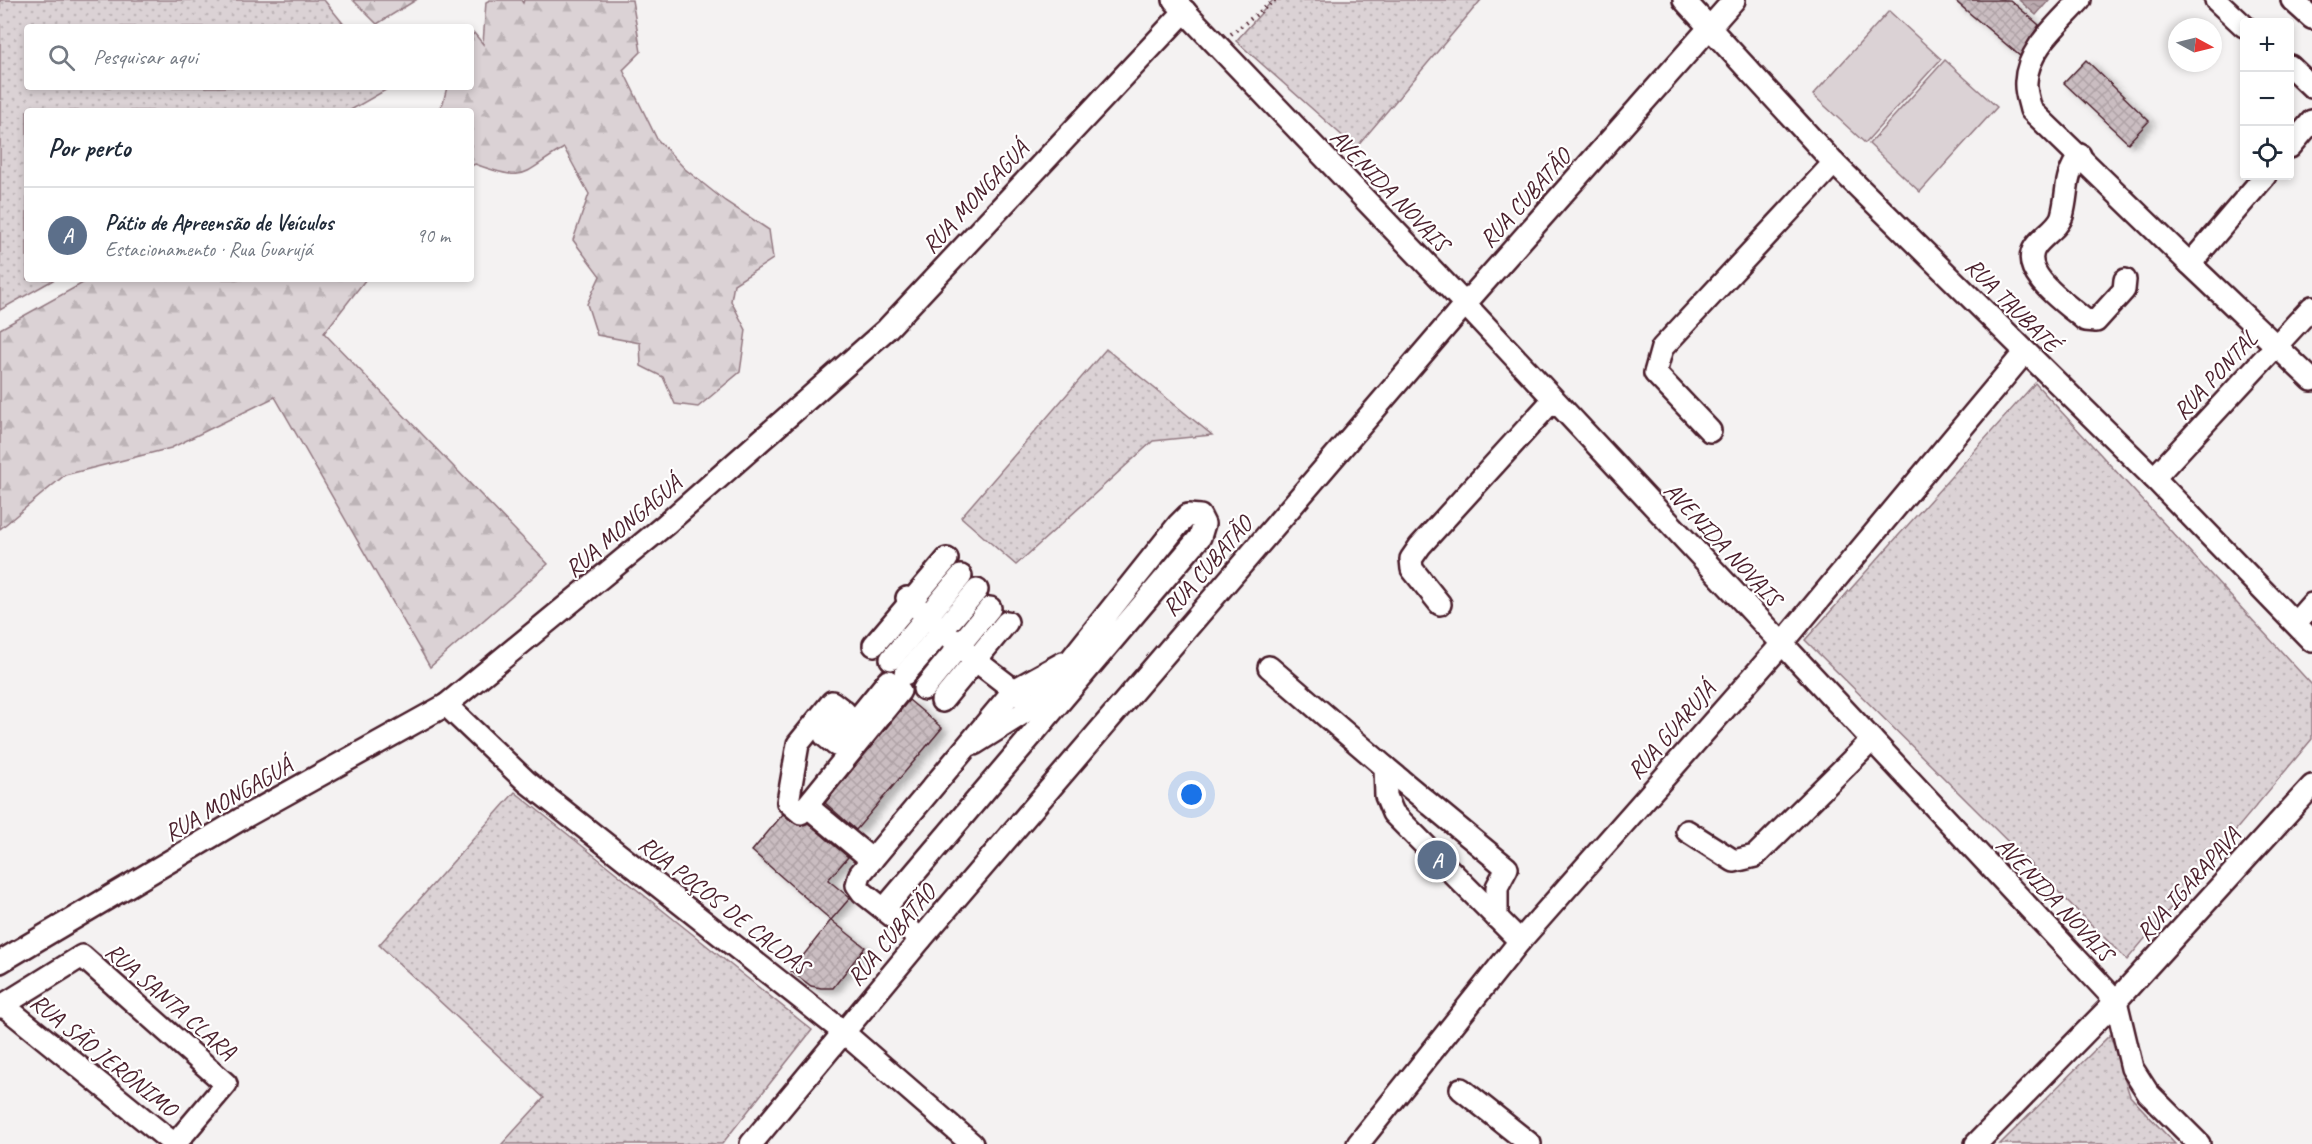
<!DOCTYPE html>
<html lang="pt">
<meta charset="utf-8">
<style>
:root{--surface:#fff;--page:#f2f2f3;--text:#1f2937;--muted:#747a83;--line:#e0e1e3;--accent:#c8321e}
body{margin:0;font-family:Caveat,sans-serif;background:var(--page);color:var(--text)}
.controls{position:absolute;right:18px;top:18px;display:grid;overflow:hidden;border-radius:6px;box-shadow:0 3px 9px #0003}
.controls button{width:54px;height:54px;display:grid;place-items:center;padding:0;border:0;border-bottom:2px solid var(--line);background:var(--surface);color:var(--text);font:30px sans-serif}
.compass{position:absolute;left:2168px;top:18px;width:54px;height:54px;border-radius:50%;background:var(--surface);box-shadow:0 3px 9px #0003;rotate:97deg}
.you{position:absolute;left:1192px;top:795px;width:21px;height:21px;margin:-15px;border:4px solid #fff;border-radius:50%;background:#1a73e8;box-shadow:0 0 0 9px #1a73e833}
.badge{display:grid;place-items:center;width:39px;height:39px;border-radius:50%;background:var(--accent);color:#fff;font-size:20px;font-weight:700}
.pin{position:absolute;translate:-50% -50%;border:3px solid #fff;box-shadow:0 2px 6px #0006}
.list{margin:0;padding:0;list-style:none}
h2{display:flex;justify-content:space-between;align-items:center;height:78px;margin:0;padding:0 24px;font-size:26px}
h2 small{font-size:20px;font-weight:400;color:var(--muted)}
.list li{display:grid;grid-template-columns:39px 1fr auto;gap:18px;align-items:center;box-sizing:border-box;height:96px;padding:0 24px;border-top:2px solid var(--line)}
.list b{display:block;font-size:22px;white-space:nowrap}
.list p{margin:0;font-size:20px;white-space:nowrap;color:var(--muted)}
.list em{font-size:20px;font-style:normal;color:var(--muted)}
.icon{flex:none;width:33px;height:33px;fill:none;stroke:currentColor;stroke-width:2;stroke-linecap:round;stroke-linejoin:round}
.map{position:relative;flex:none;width:2312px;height:1144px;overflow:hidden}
.search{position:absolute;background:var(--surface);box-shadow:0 3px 9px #0003;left:24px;top:24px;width:450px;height:66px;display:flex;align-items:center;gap:15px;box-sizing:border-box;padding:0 21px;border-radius:6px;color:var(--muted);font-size:22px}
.panel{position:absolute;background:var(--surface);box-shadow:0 3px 9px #0003;left:24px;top:108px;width:450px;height:174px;border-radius:6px}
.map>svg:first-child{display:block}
.grass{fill:url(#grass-dots);stroke:#927880;stroke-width:1.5}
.forest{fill:url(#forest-firs);stroke:#927880;stroke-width:1.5}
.park{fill:#dbd2d5;stroke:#927880;stroke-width:1.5}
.water{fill:url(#water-ripples);stroke:#8d727a;stroke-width:1.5}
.building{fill:url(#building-cross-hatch);stroke:#4a1f2b;stroke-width:1.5;filter:url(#shadow)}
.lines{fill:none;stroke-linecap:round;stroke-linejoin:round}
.minor-casing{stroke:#4a1f2b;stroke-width:26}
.path{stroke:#4a1f2b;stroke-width:4;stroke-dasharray:1.5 4.5;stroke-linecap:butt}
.minor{stroke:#fff;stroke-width:21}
.labels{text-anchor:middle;stroke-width:4.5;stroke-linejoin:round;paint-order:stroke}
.street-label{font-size:24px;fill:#4a1f2b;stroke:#fff}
</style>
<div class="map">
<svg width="2312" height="1144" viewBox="0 0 2312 1144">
<defs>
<pattern id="grass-dots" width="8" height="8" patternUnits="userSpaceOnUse" patternTransform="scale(1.5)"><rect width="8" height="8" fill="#dbd2d5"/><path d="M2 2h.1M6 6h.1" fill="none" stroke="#bdb4b7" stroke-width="1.8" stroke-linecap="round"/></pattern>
<pattern id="forest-firs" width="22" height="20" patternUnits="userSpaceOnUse" patternTransform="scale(1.5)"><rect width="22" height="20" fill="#dbd2d5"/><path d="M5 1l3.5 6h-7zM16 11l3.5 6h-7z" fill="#bdb4b7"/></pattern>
<pattern id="water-ripples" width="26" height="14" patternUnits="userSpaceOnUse" patternTransform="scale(1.5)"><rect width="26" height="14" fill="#baa9ae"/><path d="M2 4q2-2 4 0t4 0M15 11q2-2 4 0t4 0" fill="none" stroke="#99898e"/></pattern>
<pattern id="building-cross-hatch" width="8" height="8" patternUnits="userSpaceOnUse" patternTransform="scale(1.5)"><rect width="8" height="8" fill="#cabdc1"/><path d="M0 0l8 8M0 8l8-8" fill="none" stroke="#afa2a6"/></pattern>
<filter id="shadow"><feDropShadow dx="6" dy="4" stdDeviation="3" flood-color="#0004"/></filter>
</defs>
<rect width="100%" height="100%" fill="#f4f2f2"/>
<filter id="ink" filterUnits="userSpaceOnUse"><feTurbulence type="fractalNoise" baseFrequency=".0167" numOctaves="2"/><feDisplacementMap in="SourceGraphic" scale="12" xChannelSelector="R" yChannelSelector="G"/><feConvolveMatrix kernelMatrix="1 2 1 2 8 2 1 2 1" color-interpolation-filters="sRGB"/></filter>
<g filter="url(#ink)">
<g class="grass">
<polygon points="0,0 324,0 346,27 27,27 27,87 391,87 349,111 27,111 27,279 55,279 0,310"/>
<polygon points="1273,0 1481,0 1356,148 1236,41"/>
<polygon points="1106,349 1212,435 1153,441 1016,565 961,517"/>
<polygon points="2035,383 2312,685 2312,739 2127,960 1805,640"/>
<polygon points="515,792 812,1030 722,1144 502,1144 544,1098 379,945"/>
<polygon points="2110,1035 2130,1096 2175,1144 2000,1144"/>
</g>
<g class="forest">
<polygon points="353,0 416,0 377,24"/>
<path d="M490 0H521L523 3 524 0H632L641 52 623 70 657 139 685 169 725 201 769 230 773 259 734 284 731 301 746 330 740 372 698 407 675 404 663 377 641 366 640 343 597 335 587 304 600 276 573 240 589 194 564 148C521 173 529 184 475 164L471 166V111H437L443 103 447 87H471V37L474 33 483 44 486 2Z"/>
<polygon points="90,279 366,279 324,333 548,564 430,667 275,397 171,448 65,475 0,529 0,329"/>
</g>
<g class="park">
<polygon points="1889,11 1941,59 1865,143 1813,95"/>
<polygon points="1945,60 1997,107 1920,192 1869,144"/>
</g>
<polygon class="water" points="2019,0 2049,0 2036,15"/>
<g class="building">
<polygon points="1954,0 2010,0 2039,25 2020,56"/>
<polygon points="2086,60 2149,121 2128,143 2064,83"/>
<polygon points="909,700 942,728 856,830 825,803"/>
<polygon points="783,814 798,825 808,823 848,857 828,880 850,898 831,920 752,851"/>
<polygon points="831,920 865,947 833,988 821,988 811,986 791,971"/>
</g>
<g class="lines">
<g class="minor-casing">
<g id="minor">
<polyline points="1174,0 1465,304 2116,1001 2132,1068 2148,1093 2199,1144"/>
<polyline points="1684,0 1834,163 2154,478 2312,641"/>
<path d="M2080 0C2060 23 2027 49 2026 82 2025 91 2029 101 2031 110L2190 264"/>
<polyline points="2216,0 2244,26"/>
<polyline points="2292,0 2312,18"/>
<polyline points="2290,66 2312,87"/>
<polyline points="2290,147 2312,121"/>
<path d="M2080 155C2063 179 2069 190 2062 216 2058 228 2042 236 2035 247 2018 273 2068 305 2085 320L2096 321 2124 290 2125 280"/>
<polyline points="2265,176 2190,264 2312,380"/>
<polyline points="1710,431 1655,373 1662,348 1834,163"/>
<polyline points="2154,478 2312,307"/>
<polyline points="907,598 975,660 1014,690 860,874 857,885 862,892 921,939"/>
<polyline points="1440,604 1412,569 1411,559 1420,546 1553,400"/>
<polyline points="2296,622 2312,604"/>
<polyline points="874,645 947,559"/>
<polyline points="891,659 961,576"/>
<polyline points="1269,667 1385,767 1386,796 1393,813 1520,941"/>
<polyline points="905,674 977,590"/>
<polygon points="888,681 900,691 801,813 788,802 798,744 832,702 845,712 825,736 836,745"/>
<polyline points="924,689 990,608"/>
<polyline points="942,701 1007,622"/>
<polyline points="446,705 527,782 842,1031 972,1144"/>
<polyline points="974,744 1033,707 1014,690 1063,663"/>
<polyline points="1385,767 1507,868 1497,887 1497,918"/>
<polyline points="807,806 872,860"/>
<polyline points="1687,831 1734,861 1755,856 1872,740"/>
<polyline points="885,908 1200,537 1204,524 1200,516 1188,515 1178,525 1033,707"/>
<polyline points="0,962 241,819 446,705 665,525 887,329 1185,11"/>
<polyline points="3,1005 174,1144"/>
<polyline points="0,1007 82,956 226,1084 175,1144"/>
<polyline points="1461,1089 1530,1144"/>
<polyline points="751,1144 921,939 1465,304 1734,0"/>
<polyline points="1358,1144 1520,941 1781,645 2025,352"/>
<polyline points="1976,1144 2116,1001 2312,786"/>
</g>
</g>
<polyline class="path" points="1231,34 1275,0"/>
<use href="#minor" class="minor"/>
</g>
</g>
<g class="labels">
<g class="street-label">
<text transform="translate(1390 190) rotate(46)" y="8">AVENIDA NOVAIS</text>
<text transform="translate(975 197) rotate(-47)" y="8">RUA MONGAGUÁ</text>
<text transform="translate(1525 198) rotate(-48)" y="8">RUA CUBATÃO</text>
<text transform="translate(2013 305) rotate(45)" y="8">RUA TAUBATÉ</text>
<text transform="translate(2215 375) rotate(-47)" y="8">RUA PONTAL</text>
<text transform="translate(623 526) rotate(-40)" y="8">RUA MONGAGUÁ</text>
<text transform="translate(1723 544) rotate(47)" y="8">AVENIDA NOVAIS</text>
<text transform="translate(1207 566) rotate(-49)" y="8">RUA CUBATÃO</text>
<text transform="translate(1671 730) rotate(-49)" y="8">RUA GUARUJÁ</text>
<text transform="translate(228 799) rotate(-30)" y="8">RUA MONGAGUÁ</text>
<text transform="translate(2188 884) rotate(-48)" y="8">RUA IGARAPAVA</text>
<text transform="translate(2055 899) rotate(47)" y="8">AVENIDA NOVAIS</text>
<text transform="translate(724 905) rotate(38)" y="8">RUA POÇOS DE CALDAS</text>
<text transform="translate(891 935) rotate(-50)" y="8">RUA CUBATÃO</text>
<text transform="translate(171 1001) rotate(41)" y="8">RUA SANTA CLARA</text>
<text transform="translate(104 1055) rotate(39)" y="8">RUA SÃO JERÔNIMO</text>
</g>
</g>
</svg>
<div class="controls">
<button>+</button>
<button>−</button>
<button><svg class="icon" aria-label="locate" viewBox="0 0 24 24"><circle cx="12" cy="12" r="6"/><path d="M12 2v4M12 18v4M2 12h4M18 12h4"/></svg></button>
</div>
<svg class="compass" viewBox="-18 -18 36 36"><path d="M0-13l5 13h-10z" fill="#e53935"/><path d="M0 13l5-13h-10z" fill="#747a83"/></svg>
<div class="you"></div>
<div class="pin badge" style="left:1437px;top:860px;background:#5c6f8a">A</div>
<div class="search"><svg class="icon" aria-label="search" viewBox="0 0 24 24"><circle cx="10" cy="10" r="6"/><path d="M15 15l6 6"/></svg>Pesquisar aqui</div>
<section class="panel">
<h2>Por perto<small></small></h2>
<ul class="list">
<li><span class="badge" style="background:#5c6f8a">A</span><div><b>Pátio de Apreensão de Veículos</b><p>Estacionamento · Rua Guarujá</p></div><em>90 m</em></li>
</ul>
</section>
</div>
